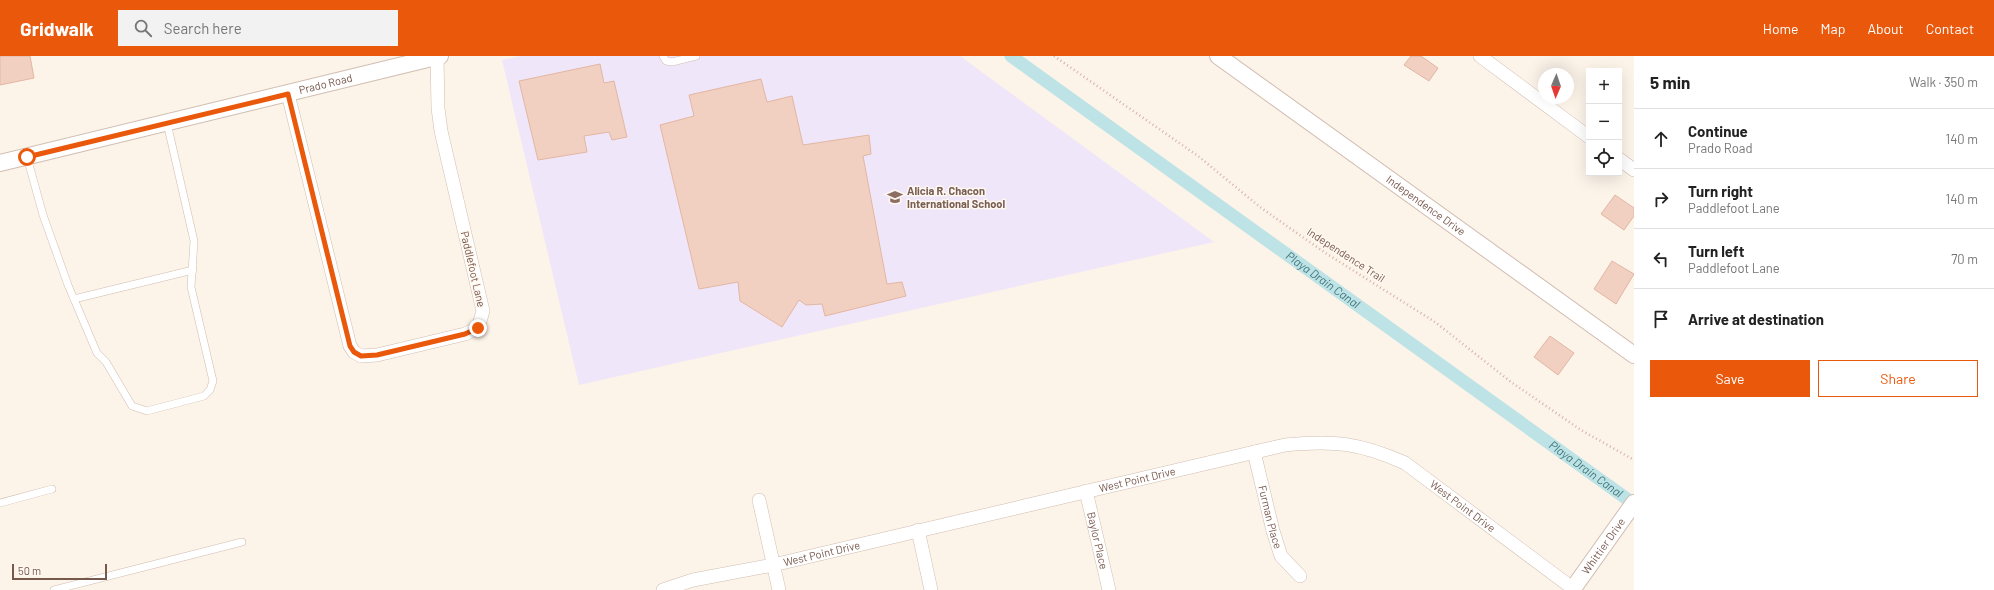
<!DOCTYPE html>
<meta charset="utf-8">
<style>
:root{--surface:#fff;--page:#f2f2f2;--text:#222;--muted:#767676;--line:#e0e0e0;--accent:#ea580c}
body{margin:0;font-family:Barlow,sans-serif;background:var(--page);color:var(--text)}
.controls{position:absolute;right:12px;top:12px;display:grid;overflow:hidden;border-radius:0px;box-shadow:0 4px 16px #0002}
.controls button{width:36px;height:36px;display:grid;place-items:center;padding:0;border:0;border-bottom:1px solid var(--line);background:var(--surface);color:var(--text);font:20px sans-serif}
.compass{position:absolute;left:1538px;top:12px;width:36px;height:36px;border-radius:50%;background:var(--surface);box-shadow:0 4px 16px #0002;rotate:182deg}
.scale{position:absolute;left:12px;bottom:10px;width:95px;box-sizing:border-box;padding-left:4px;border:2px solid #77584d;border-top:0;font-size:11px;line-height:14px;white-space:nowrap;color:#77584d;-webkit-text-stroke:3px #fff8f0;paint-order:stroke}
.stop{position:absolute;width:12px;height:12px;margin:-9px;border:3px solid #ea580c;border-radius:50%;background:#fff}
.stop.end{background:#ea580c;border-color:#fff;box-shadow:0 1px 4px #0008}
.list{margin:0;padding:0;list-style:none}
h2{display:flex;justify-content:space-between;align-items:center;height:52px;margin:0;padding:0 16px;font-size:17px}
h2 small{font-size:13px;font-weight:400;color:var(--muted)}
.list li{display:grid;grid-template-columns:26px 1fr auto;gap:12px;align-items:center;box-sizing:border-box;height:60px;padding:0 16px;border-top:1px solid var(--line)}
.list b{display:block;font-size:15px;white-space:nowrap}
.list p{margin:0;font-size:13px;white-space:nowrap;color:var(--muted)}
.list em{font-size:13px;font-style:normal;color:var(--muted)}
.actions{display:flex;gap:8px;padding:12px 16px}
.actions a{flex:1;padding:9px 0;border:1px solid var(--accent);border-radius:0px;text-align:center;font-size:14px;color:var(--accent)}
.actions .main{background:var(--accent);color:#fff}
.icon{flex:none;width:22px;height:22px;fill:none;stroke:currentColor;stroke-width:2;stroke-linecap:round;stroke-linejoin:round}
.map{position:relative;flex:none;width:1634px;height:534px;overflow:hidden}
header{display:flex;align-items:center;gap:24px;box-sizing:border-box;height:56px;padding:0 20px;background:var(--accent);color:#fff}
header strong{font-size:19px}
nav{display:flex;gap:22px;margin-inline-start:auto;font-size:14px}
.search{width:280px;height:36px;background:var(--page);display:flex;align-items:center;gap:10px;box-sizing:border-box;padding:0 14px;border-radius:0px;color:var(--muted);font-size:15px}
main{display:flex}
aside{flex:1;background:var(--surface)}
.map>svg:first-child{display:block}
.education{fill:#f0e6f9}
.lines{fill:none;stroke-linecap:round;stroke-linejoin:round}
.canal{stroke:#bee3e6;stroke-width:13}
.building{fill:#f1d0c2;stroke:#e3b6a2}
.service-casing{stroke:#d1bdb1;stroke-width:8}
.minor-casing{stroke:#d1bdb1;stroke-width:14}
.tertiary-casing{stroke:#d1bdb1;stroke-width:18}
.path{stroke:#d6b3a4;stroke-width:2.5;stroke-dasharray:1 3;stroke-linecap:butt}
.service{stroke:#fff;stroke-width:7}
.minor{stroke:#fff;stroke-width:13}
.tertiary{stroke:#fff;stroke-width:16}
.route{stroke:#ea580c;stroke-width:5}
.labels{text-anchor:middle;stroke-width:3;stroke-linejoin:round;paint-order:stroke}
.street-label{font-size:11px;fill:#77584d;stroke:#fff8f0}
.education-label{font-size:11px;font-weight:bold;fill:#785e54;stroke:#fff8f0;text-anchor:start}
.water-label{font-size:12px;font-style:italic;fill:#40767b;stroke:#fff8f0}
</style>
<header>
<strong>Gridwalk</strong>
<div class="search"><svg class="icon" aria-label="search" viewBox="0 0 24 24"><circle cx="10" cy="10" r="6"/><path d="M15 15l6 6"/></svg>Search here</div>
<nav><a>Home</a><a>Map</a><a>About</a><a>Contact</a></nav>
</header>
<main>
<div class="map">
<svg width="1634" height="534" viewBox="0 0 1634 534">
<rect width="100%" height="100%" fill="#fcf3e9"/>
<polygon class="education" points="521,0 960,0 1214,186 579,329 502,4"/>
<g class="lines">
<path class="canal" id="s1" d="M1011 0 1634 448"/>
</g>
<g class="building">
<polygon points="0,0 30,0 34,22 0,29"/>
<polygon points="1411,0 1421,0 1438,12 1429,25 1404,9"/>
<polygon points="600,8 604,27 614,25 627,81 612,84 609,76 584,80 587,96 538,104 519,25"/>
<polygon points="761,23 767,46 792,40 803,89 869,79 871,98 863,100 887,228 902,226 906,240 825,260 822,248 806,249 799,244 782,271 740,245 738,226 699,233 660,69 694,60 689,39"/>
<polygon points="1615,139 1634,152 1634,160 1624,174 1601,158"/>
<polygon points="1612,205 1634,218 1616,248 1594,233"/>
<polygon points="1550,280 1574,297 1558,319 1534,301"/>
</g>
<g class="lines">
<g class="service-casing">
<g id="service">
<polyline points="663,0 666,5 672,6 696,0"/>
<polyline points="27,101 43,159 68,229 97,297 106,306 132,350 147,355 204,340 210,334 213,325 191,231 194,185 167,67"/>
<polyline points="74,243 193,214"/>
<polyline points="0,447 52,433"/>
<polyline points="54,534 242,486"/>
</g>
</g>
<g class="minor-casing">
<g id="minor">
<polyline points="1480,0 1589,81"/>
<polyline points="288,38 350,290 354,296 361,300 377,299 465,278 478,272 483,255 441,75 438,52 437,0"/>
<polyline points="1619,103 1634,114"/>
<path id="s2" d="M1254 396 1273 475 1281 500 1300 520"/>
<path id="s3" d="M1086 435 1109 534"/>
<polyline points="759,444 779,534"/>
<polyline points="918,474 931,534"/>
<path id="s4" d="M663 534 693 524 773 509 1285 389C1334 384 1360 387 1405 407L1575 534"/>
</g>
</g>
<g class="tertiary-casing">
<g id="tertiary">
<path id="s5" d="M1218 0 1634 299"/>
<path id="s6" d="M0 107 440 0"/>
<path id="s7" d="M1572 534 1634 447"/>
</g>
</g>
<polyline class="path" points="1054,0 1198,100 1260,151 1291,173 1327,198 1435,266 1511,326 1581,374 1634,404"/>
<use href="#service" class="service"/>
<use href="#minor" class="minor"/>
<use href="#tertiary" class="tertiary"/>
</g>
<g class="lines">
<polyline class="route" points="27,101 288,38 350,290 354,296 361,300 377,299 465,278 478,272"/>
</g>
<defs>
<g id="school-bare" transform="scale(1.2)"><path d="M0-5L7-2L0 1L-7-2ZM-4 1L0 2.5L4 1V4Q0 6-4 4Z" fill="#8d6e63" stroke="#fff8f0" stroke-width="2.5" paint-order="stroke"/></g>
</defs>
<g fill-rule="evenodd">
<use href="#school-bare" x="895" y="141"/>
</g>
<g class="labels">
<g class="street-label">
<text dy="4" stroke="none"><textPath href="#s6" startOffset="335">Prado Road</textPath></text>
<text dy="4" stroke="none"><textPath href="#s5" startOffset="256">Independence Drive</textPath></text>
<text transform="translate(1346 199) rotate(33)" y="4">Independence Trail</text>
<text transform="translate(473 213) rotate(77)" y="4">Paddlefoot Lane</text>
<text dy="4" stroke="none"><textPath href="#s4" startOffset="487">West Point Drive</textPath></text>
<text dy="4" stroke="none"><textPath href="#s4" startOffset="834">West Point Drive</textPath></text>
<text dy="4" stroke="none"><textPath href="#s2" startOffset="67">Furman Place</textPath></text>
<text dy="4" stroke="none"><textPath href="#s3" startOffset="51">Baylor Place</textPath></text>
<text dy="4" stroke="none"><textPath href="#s7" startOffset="54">Whittier Drive</textPath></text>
<text dy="4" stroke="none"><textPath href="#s4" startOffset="163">West Point Drive</textPath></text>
</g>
<g class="education-label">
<text x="907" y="139">Alicia R. Chacon<tspan x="907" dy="13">International School</tspan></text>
</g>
<g class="water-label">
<text dy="4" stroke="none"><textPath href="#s1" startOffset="384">Playa Drain Canal</textPath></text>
<text dy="4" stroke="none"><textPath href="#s1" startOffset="708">Playa Drain Canal</textPath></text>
</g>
</g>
</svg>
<div class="controls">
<button>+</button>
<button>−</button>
<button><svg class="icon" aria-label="locate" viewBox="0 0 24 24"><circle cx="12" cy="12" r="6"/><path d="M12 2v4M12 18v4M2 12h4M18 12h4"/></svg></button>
</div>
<svg class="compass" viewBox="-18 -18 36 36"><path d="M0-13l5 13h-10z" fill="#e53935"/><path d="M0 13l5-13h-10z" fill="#767676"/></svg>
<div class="scale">50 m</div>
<div class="stop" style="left:27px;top:101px"></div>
<div class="stop end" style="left:478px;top:272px"></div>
</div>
<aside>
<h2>5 min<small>Walk · 350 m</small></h2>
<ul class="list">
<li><svg class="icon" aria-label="ahead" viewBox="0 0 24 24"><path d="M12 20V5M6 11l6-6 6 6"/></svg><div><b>Continue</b><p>Prado Road</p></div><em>140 m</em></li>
<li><svg class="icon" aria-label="right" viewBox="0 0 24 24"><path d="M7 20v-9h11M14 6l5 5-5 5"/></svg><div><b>Turn right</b><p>Paddlefoot Lane</p></div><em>140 m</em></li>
<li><svg class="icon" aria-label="left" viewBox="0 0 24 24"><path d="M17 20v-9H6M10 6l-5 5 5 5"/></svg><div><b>Turn left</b><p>Paddlefoot Lane</p></div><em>70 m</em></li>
<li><svg class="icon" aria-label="arrive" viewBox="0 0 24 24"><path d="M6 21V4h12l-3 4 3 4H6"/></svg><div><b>Arrive at destination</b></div></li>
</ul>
<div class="actions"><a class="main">Save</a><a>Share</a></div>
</aside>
</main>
